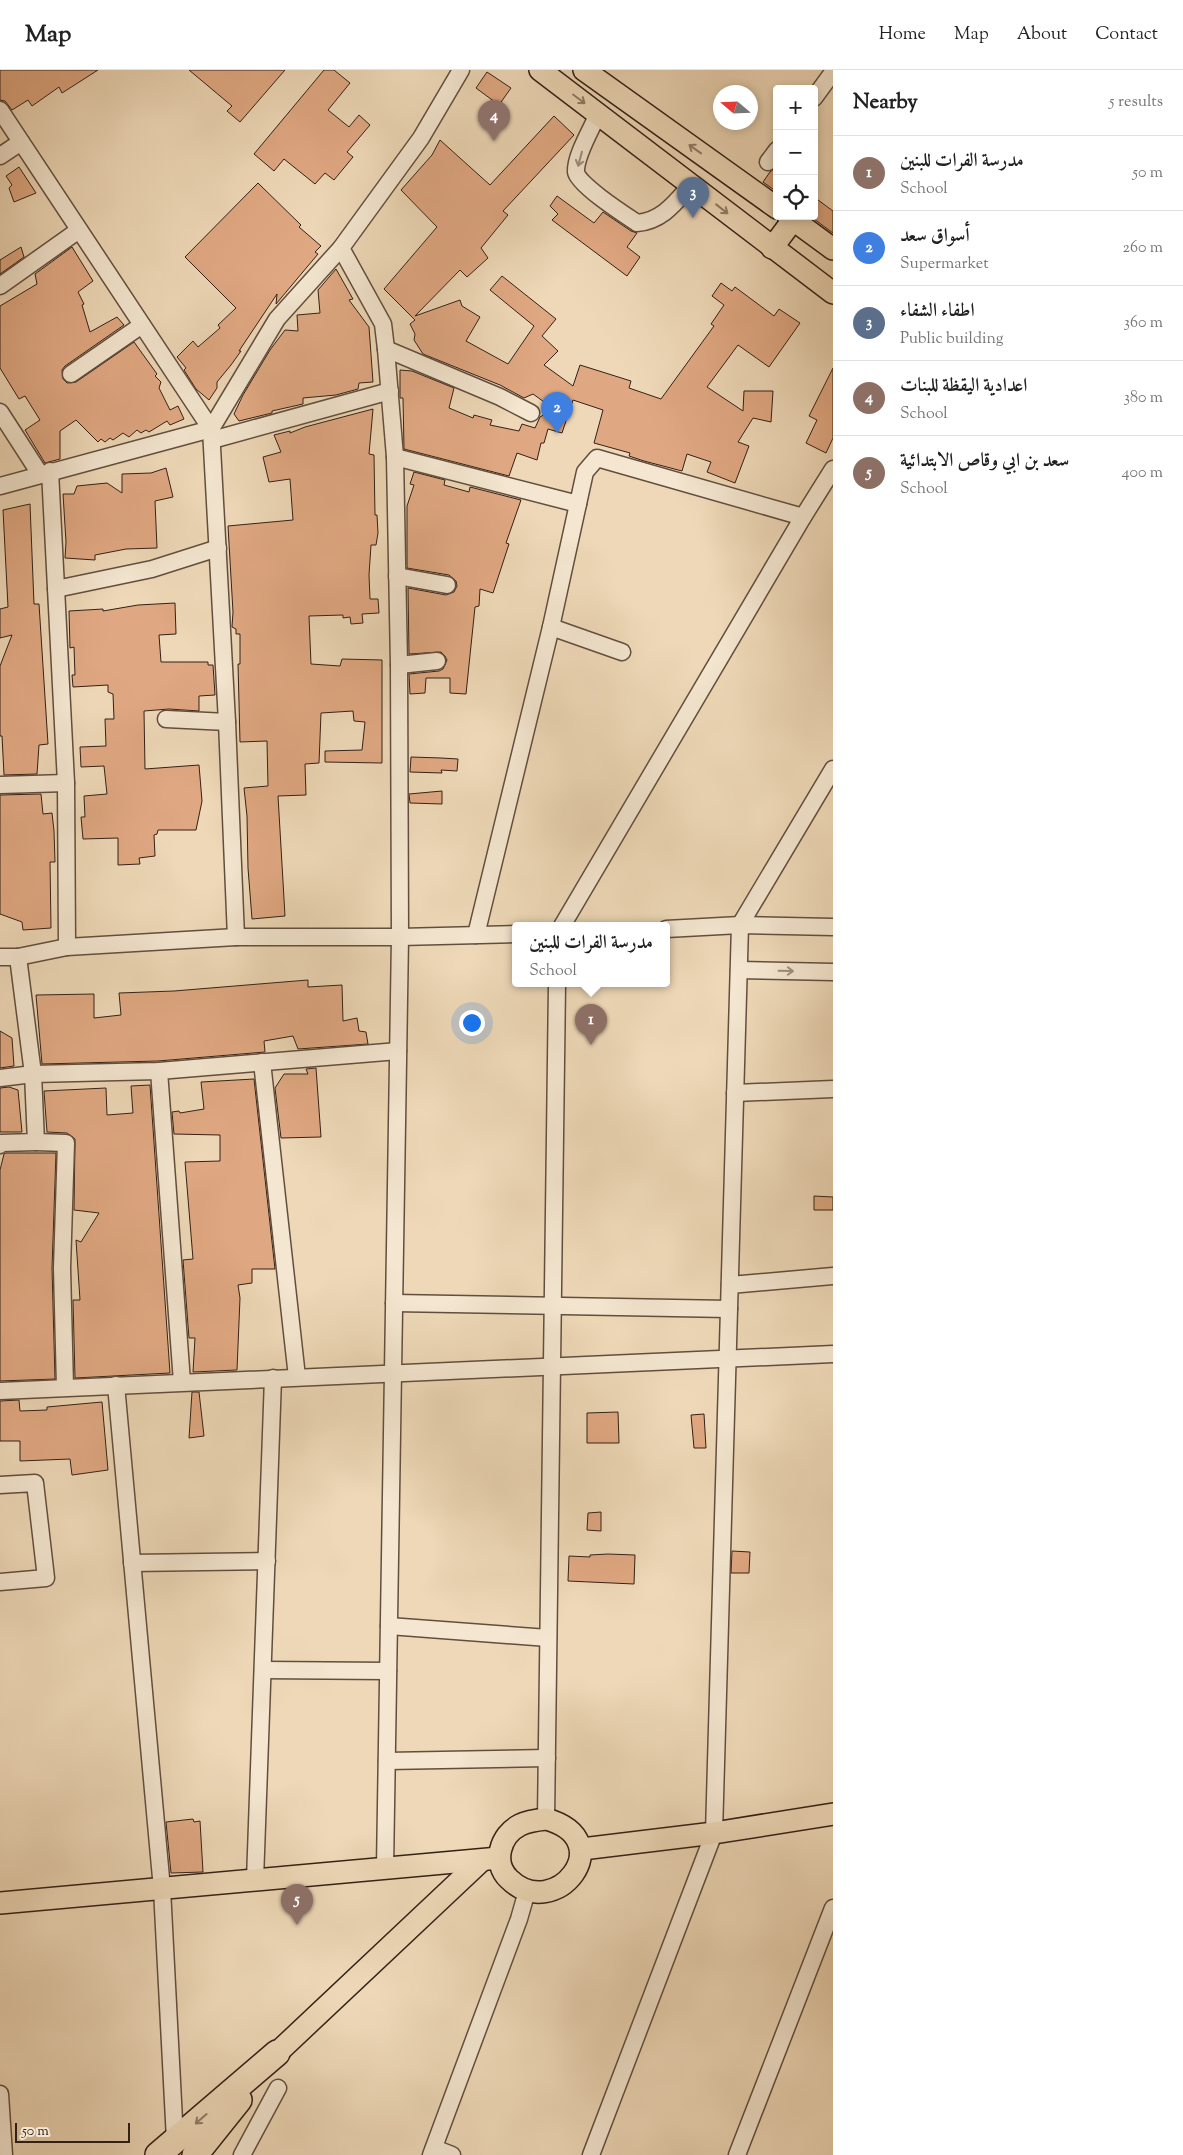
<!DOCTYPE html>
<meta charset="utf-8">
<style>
:root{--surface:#fff;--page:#f2f2f2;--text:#222;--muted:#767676;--line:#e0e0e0;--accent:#8f2418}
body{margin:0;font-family:"Sorts Mill Goudy",Amiri,serif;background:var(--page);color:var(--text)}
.controls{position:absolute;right:15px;top:15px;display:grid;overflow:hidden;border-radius:5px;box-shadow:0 2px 8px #0003}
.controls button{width:45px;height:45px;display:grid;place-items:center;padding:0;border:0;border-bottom:1px solid var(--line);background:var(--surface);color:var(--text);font:25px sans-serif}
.compass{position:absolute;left:713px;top:15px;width:45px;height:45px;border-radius:50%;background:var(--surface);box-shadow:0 2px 8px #0003;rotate:289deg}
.scale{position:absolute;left:15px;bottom:12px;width:115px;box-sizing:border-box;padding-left:5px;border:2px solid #332017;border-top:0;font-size:14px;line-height:18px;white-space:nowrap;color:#332017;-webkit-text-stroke:4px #f4e6d0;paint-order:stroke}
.you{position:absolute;left:471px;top:952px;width:18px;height:18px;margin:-12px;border:4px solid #fff;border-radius:50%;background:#1a73e8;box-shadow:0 0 0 8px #1a73e833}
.badge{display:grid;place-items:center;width:32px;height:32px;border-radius:50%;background:var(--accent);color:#fff;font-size:16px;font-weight:700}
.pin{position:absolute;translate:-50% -41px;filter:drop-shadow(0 1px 2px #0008)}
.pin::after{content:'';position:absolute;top:26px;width:18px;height:15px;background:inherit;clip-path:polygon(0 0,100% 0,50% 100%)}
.popup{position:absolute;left:512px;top:852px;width:158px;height:65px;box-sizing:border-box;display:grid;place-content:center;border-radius:5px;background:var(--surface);filter:drop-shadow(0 1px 4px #0005);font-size:16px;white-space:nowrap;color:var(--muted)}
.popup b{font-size:19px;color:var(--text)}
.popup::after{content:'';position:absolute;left:50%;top:100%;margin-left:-10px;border:10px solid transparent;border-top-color:var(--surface)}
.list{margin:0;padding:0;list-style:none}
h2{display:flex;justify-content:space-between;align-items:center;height:65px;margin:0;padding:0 20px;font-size:21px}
h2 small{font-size:16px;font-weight:400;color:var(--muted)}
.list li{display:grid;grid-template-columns:32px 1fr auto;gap:15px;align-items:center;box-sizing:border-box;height:75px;padding:0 20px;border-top:1px solid var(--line)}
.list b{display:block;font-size:19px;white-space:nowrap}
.list p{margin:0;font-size:16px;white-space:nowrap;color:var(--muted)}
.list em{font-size:16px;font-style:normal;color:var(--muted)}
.icon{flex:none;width:28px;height:28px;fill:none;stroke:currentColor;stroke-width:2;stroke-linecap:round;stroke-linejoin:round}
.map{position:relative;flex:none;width:833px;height:2085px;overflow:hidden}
header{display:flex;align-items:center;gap:30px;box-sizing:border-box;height:70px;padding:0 25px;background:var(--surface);border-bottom:1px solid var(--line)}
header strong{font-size:24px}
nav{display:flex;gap:28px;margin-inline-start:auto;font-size:18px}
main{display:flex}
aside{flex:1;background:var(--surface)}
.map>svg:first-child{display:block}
.building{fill:#e0a882;stroke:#332017}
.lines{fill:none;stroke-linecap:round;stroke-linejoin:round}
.minor-casing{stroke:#624e3f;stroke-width:19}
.major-casing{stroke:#332017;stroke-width:24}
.highway-casing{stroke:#332017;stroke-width:28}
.minor{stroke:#f4e6d0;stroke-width:16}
.major{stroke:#eed8b7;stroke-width:21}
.highway{stroke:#eed8b7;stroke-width:25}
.oneway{stroke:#907c67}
.oneway2{stroke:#9d8d7d}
</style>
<header>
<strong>Map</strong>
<nav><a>Home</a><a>Map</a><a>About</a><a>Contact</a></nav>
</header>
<main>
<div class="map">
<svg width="833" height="2085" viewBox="0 0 833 2085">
<rect width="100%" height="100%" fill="#eed8b7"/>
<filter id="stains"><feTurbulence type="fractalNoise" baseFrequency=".004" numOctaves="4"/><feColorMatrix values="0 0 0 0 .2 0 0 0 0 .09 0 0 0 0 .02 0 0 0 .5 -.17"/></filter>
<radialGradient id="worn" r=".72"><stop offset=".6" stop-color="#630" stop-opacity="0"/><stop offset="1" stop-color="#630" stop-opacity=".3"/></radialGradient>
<g class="building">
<polygon points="0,0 98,0 62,23 59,17 32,36 28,30 12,40 5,31 0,30"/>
<polygon points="189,0 285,0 240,52 227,41 232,36"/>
<polygon points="324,0 334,0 350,13 328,40 349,57 359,45 370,55 347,82 353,87 334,110 325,103 315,114 284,89 274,101 254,84"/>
<polygon points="487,2 511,18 499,35 476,18"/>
<polygon points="554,46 574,65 503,141 508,145 481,178 488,188 467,207 460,200 415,246 460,230 462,236 480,247 466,271 508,294 534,256 490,220 502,206 556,249 542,266 558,281 544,295 573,316 580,295 631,311 629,318 661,329 714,256 711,254 724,235 712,226 721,213 732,221 735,217 774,246 779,239 800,253 769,297 738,275 707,317 743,341 744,321 773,321 771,352 753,348 738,372 749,376 735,413 707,402 711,392 687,384 682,401 644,391 629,386 630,383 594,373 603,340 573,330 562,363 548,359 544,373 541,373 537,390 517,383 509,406 404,379 403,328 400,328 400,300 412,301 454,318 449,338 473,348 474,345 492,350 490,355 519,361 522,354 535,358 540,347 554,339 533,324 524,328 500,315 423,284 414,270 415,264 410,254 415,250 384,219 437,157 401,120 432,85 440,70 490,115"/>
<polygon points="19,97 36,123 14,132 9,118 12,115 6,106"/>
<polygon points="777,97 777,122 763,112 770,102"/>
<polygon points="258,113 301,155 299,157 321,176 315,182 318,184 276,234 277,224 239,281 241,281 231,295 217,312 217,318 209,330 196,319 184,300 186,298 177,287 193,271 198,277 220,258 218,255 236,238 185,187"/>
<polygon points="557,126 594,153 603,142 631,161 637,163 627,177 640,187 627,206 552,150 558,144 550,136"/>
<polygon points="814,127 833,141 833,163 814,149"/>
<polygon points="21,177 24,187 0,204 0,190"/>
<polygon points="72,177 93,211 78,222 84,234 82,235 90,262 117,247 124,255 65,296 62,300 63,309 67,313 76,312 134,272 157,304 155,306 161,312 159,318 170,340 178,336 184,349 170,355 167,351 149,362 146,360 141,363 137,360 129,367 123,363 113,370 110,368 105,372 101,369 98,372 76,350 60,361 60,389 45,393 25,360 40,350 25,326 19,329 0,298 0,236 37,214 35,204"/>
<polygon points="336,199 353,229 349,230 369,257 373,312 359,313 358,319 336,325 303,328 303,334 272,341 272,343 239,351 234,344 243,325 270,280 285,260 298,261 297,245 320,243 318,220"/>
<polygon points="833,298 833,368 826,383 806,373 817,350 809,346"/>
<polygon points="373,339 369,384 374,385 375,445 377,445 378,463 376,475 371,475 369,505 370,529 378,529 379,543 362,544 363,553 351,554 350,547 343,548 343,545 309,546 311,594 340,596 342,589 382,590 382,693 325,692 325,681 362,680 365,652 354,651 353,641 321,643 319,693 305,694 306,725 278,726 285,846 252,849 248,798 247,746 244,718 268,716 267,671 240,672 238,594 240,594 240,564 236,564 236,559 232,557 233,542 228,456 293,450 290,409 269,412 263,387 281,382 274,365 290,361 290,363 305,357"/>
<polygon points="166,398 173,427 155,431 157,478 126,479 95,485 95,490 65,488 66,472 63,424 74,424 77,416 107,413 122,423 122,404 151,403"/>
<polygon points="414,402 445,410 444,415 469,422 470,417 521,430 506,473 509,474 493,523 480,519 479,536 475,537 466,624 450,623 450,608 426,608 425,623 410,624 409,604 439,601 443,599 447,590 445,586 441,582 409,584 408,518 446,525 454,522 457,516 456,511 449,505 407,498 407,436 414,415 410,414"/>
<polygon points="30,434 34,534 39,534 48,674 39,675 37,704 4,705 2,666 0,666 0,596 12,565 0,568 0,539 8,537 3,440"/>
<polygon points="175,533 176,564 159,565 161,592 208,592 208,595 213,595 215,625 199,626 199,641 169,639 144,641 145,699 199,695 202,731 196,760 158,760 157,764 154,765 155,786 139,788 140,794 118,795 118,768 83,769 81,747 85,747 84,726 107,724 104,696 81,697 80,677 106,676 105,649 114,649 113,624 108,622 108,615 73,617 72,605 75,605 74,577 70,578 69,541 103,539 103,541 138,535"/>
<polygon points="411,687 441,688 458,689 457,701 441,700 442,703 410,702"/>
<polygon points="442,721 442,734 410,733 409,724"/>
<polygon points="41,724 43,744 52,743 54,761 55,792 50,792 51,858 23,860 22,852 0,844 0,725"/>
<polygon points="308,910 308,917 342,915 343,951 357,948 359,961 366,962 368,974 298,979 293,966 264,971 265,982 158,991 42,994 36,925 94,924 94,948 121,945 119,923 174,921"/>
<polygon points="0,961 12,968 14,996 0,998"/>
<polygon points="316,998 321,1067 281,1068 275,1018 284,1004 308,1004 306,999"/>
<polygon points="254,1009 275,1199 252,1199 252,1213 238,1215 240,1228 237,1300 193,1302 195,1268 189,1268 183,1190 193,1189 185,1092 220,1091 220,1065 174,1064 172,1042 179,1041 180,1043 204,1039 201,1012"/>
<polygon points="150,1015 170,1303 75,1308 73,1230 80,1230 76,1170 81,1172 99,1143 74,1140 75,1069 67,1063 47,1062 44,1021 106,1018 107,1045 133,1043 131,1016"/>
<polygon points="9,1017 18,1020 22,1062 0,1062 0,1018"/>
<polygon points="6,1083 56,1083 52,1198 55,1309 0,1311 0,1100 4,1084"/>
<polygon points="814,1126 833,1127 833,1140 814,1140"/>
<polygon points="192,1322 199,1322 204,1366 189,1368"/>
<polygon points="19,1330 20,1341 47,1340 47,1337 102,1332 108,1400 72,1405 70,1389 20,1391 20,1371 0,1371 0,1331"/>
<polygon points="618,1342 619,1373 587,1373 587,1343"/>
<polygon points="704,1344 706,1378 694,1378 691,1345"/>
<polygon points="601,1442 601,1461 587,1460 588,1443"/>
<polygon points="732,1481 750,1482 749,1503 731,1503"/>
<polygon points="608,1484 635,1485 634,1514 568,1511 569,1486 590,1487 590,1485"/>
<polygon points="193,1749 194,1752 200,1751 203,1802 171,1803 166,1752"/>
</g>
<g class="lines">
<g class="minor-casing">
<g id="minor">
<polyline points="814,28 833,2"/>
<polyline points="0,40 211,359 227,652 236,867"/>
<path d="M598 44C592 58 575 86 576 102 577 114 625 145 637 153 662 151 675 133 691 115"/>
<polyline points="0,86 21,72"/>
<polyline points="768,92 777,80"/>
<polyline points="341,178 383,254 386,279 395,387 399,595 400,867 385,1798"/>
<polyline points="0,216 79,160"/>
<polyline points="386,279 500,327 531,343"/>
<polyline points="71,304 142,255"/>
<polyline points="0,342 40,404"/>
<polyline points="212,370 390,321"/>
<polyline points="395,387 578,434"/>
<polyline points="50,401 66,713 67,877"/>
<polyline points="0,416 211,359 277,249 341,178 421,68 461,0"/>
<polyline points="397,506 447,515"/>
<polyline points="56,519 152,499 218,478"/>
<polyline points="551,557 622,582"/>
<polyline points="399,595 437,591"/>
<polyline points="166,649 227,652"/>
<polyline points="0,715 66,713"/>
<polyline points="562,856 803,447 833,399"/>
<polyline points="666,859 740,855 833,857"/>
<polyline points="476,865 551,557 585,402 597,388 803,447"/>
<polyline points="0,887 18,887 67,877 236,867 400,867 516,864"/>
<polyline points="739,900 833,902"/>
<polyline points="262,992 297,1307"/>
<polyline points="159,1001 182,1312"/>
<polyline points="0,1008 33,1004 159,1001 398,981"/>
<polyline points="735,1023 833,1019"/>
<polyline points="36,1072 66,1073 62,1198 65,1317"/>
<polyline points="0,1075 1,1073 36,1072 33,1004 18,887"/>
<polyline points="730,1215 833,1206"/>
<polyline points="394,1233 729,1239"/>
<polyline points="116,1315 162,1819 175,2070"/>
<polyline points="0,1321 833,1284"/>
<polyline points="0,1415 35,1413 46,1508 0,1512"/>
<polyline points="132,1493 267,1491"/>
<polyline points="389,1556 548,1568"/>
<polyline points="263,1600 388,1601"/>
<polyline points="387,1691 547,1688"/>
<polyline points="546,1749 557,914"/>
<polyline points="255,1810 273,1308"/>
<polyline points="0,2024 4,2085"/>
<polyline points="434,2078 452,2085"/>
<polyline points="242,2085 278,2018"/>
<polyline points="431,2085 519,1849 527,1821"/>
<polyline points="591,2085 714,1763 740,855 833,699"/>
<polyline points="737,2085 833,1838"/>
</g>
</g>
<g class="major-casing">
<g id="major">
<polyline points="540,0 833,223"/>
<polyline points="584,0 777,138"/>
<polyline points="788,146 833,179"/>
<polyline points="772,178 793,150"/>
<path d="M546 1749C622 1770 555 1854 509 1809 492 1793 500 1765 520 1755 528 1751 536 1750 546 1749Z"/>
<polyline points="582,1779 714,1763 833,1744"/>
<polyline points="0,1833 499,1788"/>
<polyline points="277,1983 482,1790"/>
</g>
</g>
<g class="highway-casing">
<g id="highway">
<polyline points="158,2085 277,1983"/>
<polyline points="195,2085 239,2030"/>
</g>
</g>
<use href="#minor" class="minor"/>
<use href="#major" class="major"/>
<use href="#highway" class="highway"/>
</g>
<defs><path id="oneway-shaft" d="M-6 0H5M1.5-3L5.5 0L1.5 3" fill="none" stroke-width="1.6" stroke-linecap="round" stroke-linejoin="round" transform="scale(1.25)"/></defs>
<g class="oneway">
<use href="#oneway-shaft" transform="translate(579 29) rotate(37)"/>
<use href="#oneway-shaft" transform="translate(695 79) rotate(-144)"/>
<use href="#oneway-shaft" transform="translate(722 139) rotate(38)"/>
<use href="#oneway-shaft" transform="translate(201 2049) rotate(139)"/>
</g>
<g class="oneway2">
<use href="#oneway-shaft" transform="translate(580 89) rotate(105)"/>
<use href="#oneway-shaft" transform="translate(786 901) rotate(1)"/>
</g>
<rect width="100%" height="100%" filter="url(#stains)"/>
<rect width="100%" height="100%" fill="url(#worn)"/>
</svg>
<div class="controls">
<button>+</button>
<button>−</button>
<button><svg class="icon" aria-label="locate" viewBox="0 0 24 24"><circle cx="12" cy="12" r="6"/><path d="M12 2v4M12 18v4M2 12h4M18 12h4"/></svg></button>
</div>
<svg class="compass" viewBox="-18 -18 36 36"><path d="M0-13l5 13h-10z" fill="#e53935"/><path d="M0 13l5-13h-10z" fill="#767676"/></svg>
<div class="scale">50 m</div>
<div class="you"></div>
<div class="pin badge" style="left:591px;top:975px;background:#8d6e63">1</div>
<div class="popup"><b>مدرسة الفرات للبنين</b>School</div>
<div class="pin badge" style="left:557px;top:363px;background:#3f7fe0">2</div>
<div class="pin badge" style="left:693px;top:148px;background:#5c6f8a">3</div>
<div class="pin badge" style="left:494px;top:71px;background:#8d6e63">4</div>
<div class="pin badge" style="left:297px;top:1855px;background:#8d6e63">5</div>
</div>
<aside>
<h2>Nearby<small>5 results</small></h2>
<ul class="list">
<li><span class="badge" style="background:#8d6e63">1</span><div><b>مدرسة الفرات للبنين</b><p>School</p></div><em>50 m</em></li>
<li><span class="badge" style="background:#3f7fe0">2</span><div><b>أسواق سعد</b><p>Supermarket</p></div><em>260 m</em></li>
<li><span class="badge" style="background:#5c6f8a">3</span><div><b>اطفاء الشفاء</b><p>Public building</p></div><em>360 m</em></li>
<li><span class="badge" style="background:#8d6e63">4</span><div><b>اعدادية اليقظة للبنات</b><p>School</p></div><em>380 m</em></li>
<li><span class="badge" style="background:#8d6e63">5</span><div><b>سعد بن ابي وقاص الابتدائية</b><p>School</p></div><em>400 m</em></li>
</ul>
</aside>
</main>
